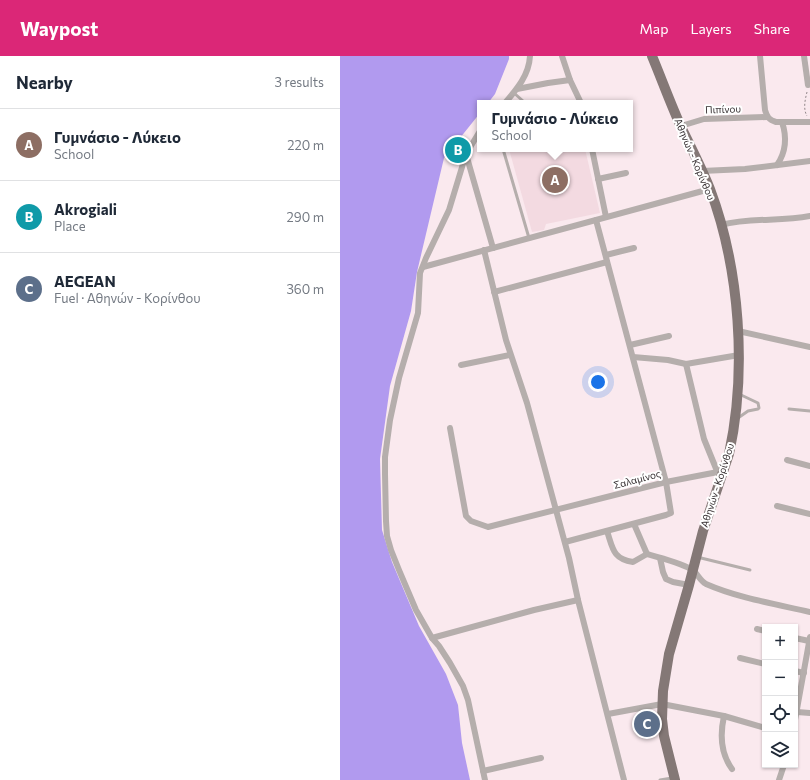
<!DOCTYPE html>
<meta charset="utf-8">
<style>
:root{--surface:#fff;--page:#f2f2f3;--text:#1f2937;--muted:#747a83;--line:#e0e1e3;--accent:#db2777}
body{margin:0;font-family:Commissioner,sans-serif;background:var(--page);color:var(--text)}
.controls{position:absolute;right:12px;bottom:12px;display:grid;overflow:hidden;border-radius:0px;box-shadow:0 1px 3px #0004}
.controls button{width:36px;height:36px;display:grid;place-items:center;padding:0;border:0;border-bottom:1px solid var(--line);background:var(--surface);color:var(--text);font:20px sans-serif}
.you{position:absolute;left:258px;top:326px;width:14px;height:14px;margin:-10px;border:3px solid #fff;border-radius:50%;background:#1a73e8;box-shadow:0 0 0 6px #1a73e833}
.badge{display:grid;place-items:center;width:26px;height:26px;border-radius:50%;background:var(--accent);color:#fff;font-size:13px;font-weight:700}
.pin{position:absolute;translate:-50% -50%;border:2px solid #fff;box-shadow:0 1px 4px #0006}
.popup{position:absolute;left:137px;top:44px;width:156px;height:52px;box-sizing:border-box;display:grid;place-content:center;border-radius:0px;background:var(--surface);filter:drop-shadow(0 1px 3px #0005);font-size:13px;white-space:nowrap;color:var(--muted)}
.popup b{font-size:15px;color:var(--text)}
.popup::after{content:'';position:absolute;left:50%;top:100%;margin-left:-8px;border:8px solid transparent;border-top-color:var(--surface)}
.list{margin:0;padding:0;list-style:none}
h2{display:flex;justify-content:space-between;align-items:center;height:52px;margin:0;padding:0 16px;font-size:17px}
h2 small{font-size:13px;font-weight:400;color:var(--muted)}
.list li{display:grid;grid-template-columns:26px 1fr auto;gap:12px;align-items:center;box-sizing:border-box;height:72px;padding:0 16px;border-top:1px solid var(--line)}
.list b{display:block;font-size:15px;white-space:nowrap}
.list p{margin:0;font-size:13px;white-space:nowrap;color:var(--muted)}
.list em{font-size:13px;font-style:normal;color:var(--muted)}
.icon{flex:none;width:22px;height:22px;fill:none;stroke:currentColor;stroke-width:2;stroke-linecap:round;stroke-linejoin:round}
.map{position:relative;flex:none;width:470px;height:724px;overflow:hidden}
header{display:flex;align-items:center;gap:24px;box-sizing:border-box;height:56px;padding:0 20px;background:var(--accent);color:#fff}
header strong{font-size:19px}
nav{display:flex;gap:22px;margin-inline-start:auto;font-size:14px}
main{display:flex}
aside{flex:1;background:var(--surface)}
.map>svg:first-child{display:block}
.built{fill:#f3dae1}
.water{fill:#b19aef}
.building{fill:#e59fe4;stroke:#837982}
.lines{fill:none;stroke-linecap:round;stroke-linejoin:round}
.path{stroke:#92878a;stroke-width:1;stroke-dasharray:2 2;stroke-linecap:butt}
.service{stroke:#b5aeac;stroke-width:3}
.minor{stroke:#b5aeac;stroke-width:6}
.primary{stroke:#847876;stroke-width:10}
.labels{text-anchor:middle;stroke-width:4;stroke-linejoin:round;paint-order:stroke}
.street-label{font-size:10px;fill:#352f31;stroke:#fff}
</style>
<header>
<strong>Waypost</strong>
<nav><a>Map</a><a>Layers</a><a>Share</a></nav>
</header>
<main>
<aside>
<h2>Nearby<small>3 results</small></h2>
<ul class="list">
<li><span class="badge" style="background:#8d6e63">A</span><div><b>Γυμνάσιο - Λύκειο</b><p>School</p></div><em>220 m</em></li>
<li><span class="badge" style="background:#0f9aa8">B</span><div><b>Akrogiali</b><p>Place</p></div><em>290 m</em></li>
<li><span class="badge" style="background:#5c6f8a">C</span><div><b>AEGEAN</b><p>Fuel · Αθηνών - Κορίνθου</p></div><em>360 m</em></li>
</ul>
</aside>
<div class="map">
<svg width="470" height="724" viewBox="0 0 470 724">
<rect width="100%" height="100%" fill="#fae9ee"/>
<polygon class="built" points="169,93 245,93 260,157 206,168 204,174 192,176"/>
<polygon class="water" points="0,0 169,0 169,3 155,38 148,47 140,47 140,57 104,102 77,216 71,255 50,330 40,403 42,474 52,506 79,570 106,618 118,649 122,687 130,724 0,724"/>
<polygon class="building" points="309,664 311,673 303,674 301,665"/>
<g class="lines">
<path class="path" d="M467 36C465 44 463 53 467 60"/>
<g class="service">
<polyline points="174,37 183,45 184,47"/>
<polyline points="163,93 189,182"/>
<polyline points="449,353 470,355"/>
<polyline points="398,362 408,355 418,353 419,352 418,347 399,338"/>
<polyline points="357,501 410,514"/>
<polyline points="320,724 332,722"/>
</g>
<g class="minor">
<polyline points="222,0 230,24 241,47"/>
<path d="M420 0 425 54C427 61 429 64 436 66H470"/>
<polyline points="464,0 468,29"/>
<polyline points="177,33 208,27 230,24"/>
<path d="M165 47C177 33 189 19 190 0"/>
<polyline points="341,70 364,63 427,61"/>
<polyline points="140,75 126,98 109,154 86,202 80,217 78,257 59,322 50,364 45,401 45,418 46,465 47,480 51,494 59,514 76,554 92,582 99,590 110,607 123,630 128,644 145,724"/>
<polyline points="252,93 266,161"/>
<polyline points="126,98 153,192"/>
<path d="M437 109C446 96 447 81 442 66"/>
<polyline points="362,115 405,113 470,105"/>
<polyline points="258,123 286,117"/>
<path d="M381 169C411 161 441 166 470 160"/>
<polyline points="144,194 166,284 187,347 229,502 238,544 284,724"/>
<polyline points="266,199 294,192"/>
<polyline points="83,211 370,133"/>
<polyline points="154,236 267,206"/>
<polyline points="398,275 470,291"/>
<polyline points="290,289 329,280"/>
<polyline points="293,301 328,304 346,308 399,299"/>
<polyline points="346,308 364,383 377,415"/>
<polyline points="121,309 170,299"/>
<polyline points="110,372 126,460 131,465 148,471 326,426 383,415"/>
<polyline points="447,404 470,410"/>
<polyline points="437,450 470,458"/>
<path d="M294 468 307 498C322 502 338 506 351 513 357 516 359 524 366 528 398 542 435 548 470 556"/>
<path d="M267 475C273 493 273 503 293 506L307 498"/>
<polyline points="225,486 326,459 331,457 326,426 256,164"/>
<polyline points="320,502 323,516 326,523 333,526 349,529"/>
<polyline points="417,573 425,575"/>
<polyline points="92,582 194,554 238,544"/>
<polyline points="455,582 469,585"/>
<polyline points="400,602 425,608"/>
<polyline points="455,615 464,617"/>
<polyline points="457,656 470,657"/>
<polyline points="268,658 322,648 384,660 425,672"/>
<path d="M384 660C380 678 381 698 392 713"/>
<polyline points="455,664 470,581"/>
<polyline points="143,715 201,702"/>
<polyline points="439,724 444,709"/>
</g>
<path class="primary" d="M312 0C322 24 331 49 342 73 352 93 362 113 370 133 400 213 407 315 389 398L363 475 349 529 329 598 323 635 322 663 324 680 335 724"/>
</g>
<g class="labels">
<g class="street-label">
<text transform="translate(383 53) rotate(-2)" y="4">Πιπίνου</text>
<text transform="translate(355 103) rotate(67)" y="4">Αθηνών - Κορίνθου</text>
<text transform="translate(297 423) rotate(-15)" y="4">Σαλαμίνος</text>
<text transform="translate(377 429) rotate(-72)" y="4">Αθηνών - Κορίνθου</text>
</g>
</g>
</svg>
<div class="controls">
<button>+</button>
<button>−</button>
<button><svg class="icon" aria-label="locate" viewBox="0 0 24 24"><circle cx="12" cy="12" r="6"/><path d="M12 2v4M12 18v4M2 12h4M18 12h4"/></svg></button>
<button><svg class="icon" aria-label="layers" viewBox="0 0 24 24"><path d="M12 4l9 5-9 5-9-5zM3 14l9 5 9-5"/></svg></button>
</div>
<div class="you"></div>
<div class="pin badge" style="left:215px;top:124px;background:#8d6e63">A</div>
<div class="popup"><b>Γυμνάσιο - Λύκειο</b>School</div>
<div class="pin badge" style="left:118px;top:94px;background:#0f9aa8">B</div>
<div class="pin badge" style="left:307px;top:668px;background:#5c6f8a">C</div>
</div>
</main>
